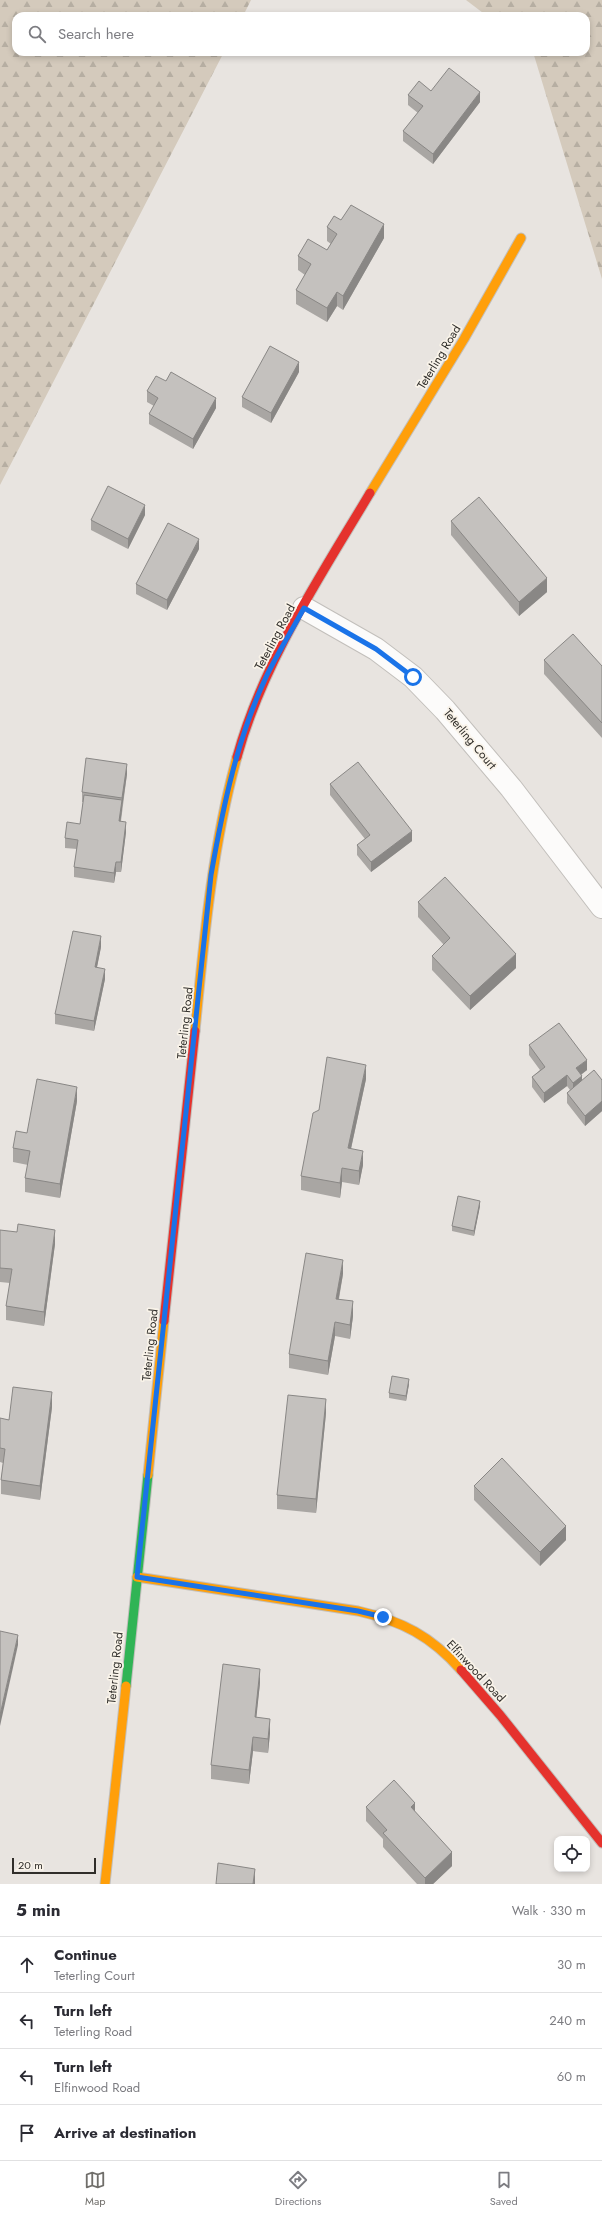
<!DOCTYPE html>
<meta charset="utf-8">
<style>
:root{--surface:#fff;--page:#f2f2f3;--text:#2b2b33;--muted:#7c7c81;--line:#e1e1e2;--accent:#706e6a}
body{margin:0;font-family:Jost,sans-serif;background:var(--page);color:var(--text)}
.controls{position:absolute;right:12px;bottom:12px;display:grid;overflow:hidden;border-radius:8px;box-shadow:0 2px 6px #0003}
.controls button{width:36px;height:36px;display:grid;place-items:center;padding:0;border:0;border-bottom:1px solid var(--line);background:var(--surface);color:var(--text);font:20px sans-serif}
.scale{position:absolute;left:12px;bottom:10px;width:84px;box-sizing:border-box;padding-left:4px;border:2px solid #302e2a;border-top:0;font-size:11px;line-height:14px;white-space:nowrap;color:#302e2a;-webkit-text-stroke:3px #f9f3e9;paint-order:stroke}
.stop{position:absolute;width:12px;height:12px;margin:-9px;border:3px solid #1a73e8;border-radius:50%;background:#fff}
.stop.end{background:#1a73e8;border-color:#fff;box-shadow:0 1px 4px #0008}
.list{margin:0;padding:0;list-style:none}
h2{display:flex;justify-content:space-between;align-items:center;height:52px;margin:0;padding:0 16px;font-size:17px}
h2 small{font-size:13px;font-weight:400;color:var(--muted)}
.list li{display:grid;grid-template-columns:26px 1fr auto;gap:12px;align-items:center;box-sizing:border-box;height:56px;padding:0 16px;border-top:1px solid var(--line)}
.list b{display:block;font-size:15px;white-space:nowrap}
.list p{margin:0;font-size:13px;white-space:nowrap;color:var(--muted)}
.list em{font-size:13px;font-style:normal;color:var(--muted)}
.icon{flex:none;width:22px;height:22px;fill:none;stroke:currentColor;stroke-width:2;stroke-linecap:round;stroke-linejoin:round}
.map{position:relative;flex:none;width:602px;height:1884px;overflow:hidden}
.search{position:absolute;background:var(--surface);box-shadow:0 2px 6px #0003;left:12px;right:12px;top:12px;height:44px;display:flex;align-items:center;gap:10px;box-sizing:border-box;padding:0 14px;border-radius:12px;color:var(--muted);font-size:15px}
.sheet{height:276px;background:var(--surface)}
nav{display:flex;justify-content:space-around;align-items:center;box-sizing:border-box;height:56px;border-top:1px solid var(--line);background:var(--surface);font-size:11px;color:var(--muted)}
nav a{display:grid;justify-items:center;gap:2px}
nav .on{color:var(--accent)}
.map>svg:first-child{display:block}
.forest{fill:url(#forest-firs)}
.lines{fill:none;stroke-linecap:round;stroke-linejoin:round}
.street-casing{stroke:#c2bfbb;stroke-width:24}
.fast-casing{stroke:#c2bfbb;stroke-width:11}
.slow-casing{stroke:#c2bfbb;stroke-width:11}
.jam-casing{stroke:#c2bfbb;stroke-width:11}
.street{stroke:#fcfbfa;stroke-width:22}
.fast{stroke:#30b455;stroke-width:9}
.slow{stroke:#ff9f0a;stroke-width:9}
.jam{stroke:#e5322d;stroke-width:9}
.wall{fill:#a9a6a3}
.shaded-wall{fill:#898785}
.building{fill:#c4c1be;stroke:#898785}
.route{stroke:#1a73e8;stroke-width:5}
.labels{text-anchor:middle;stroke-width:3.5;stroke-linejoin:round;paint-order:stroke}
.street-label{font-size:12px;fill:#302e2a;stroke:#f9f3e9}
</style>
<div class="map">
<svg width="602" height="1884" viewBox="0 0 602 1884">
<defs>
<pattern id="forest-firs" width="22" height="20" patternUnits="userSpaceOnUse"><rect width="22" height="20" fill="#d4cabc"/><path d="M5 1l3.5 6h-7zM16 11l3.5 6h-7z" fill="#b6aea2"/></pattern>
</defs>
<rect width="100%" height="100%" fill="#e8e4e0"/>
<g class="forest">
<polygon points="0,0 251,0 243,16 16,16 16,52 224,52 0,485"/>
<polygon points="466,0 602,0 602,279 533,52 586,52 586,16 487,16"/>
</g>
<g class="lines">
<g class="street-casing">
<polyline id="street" points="304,608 376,649 413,677 445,710 511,788 602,907"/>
</g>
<g class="fast-casing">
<polyline id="fast" points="126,1686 148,1475"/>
</g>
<g class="slow-casing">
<g id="slow">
<polyline points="370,493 464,339 521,238"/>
<path d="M195 1031C204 939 212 847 237 757"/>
<polyline points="148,1475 164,1321"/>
<path d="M137 1577 358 1611C402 1621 431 1636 461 1670"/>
<polyline points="105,1884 126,1686"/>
</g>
</g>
<g class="jam-casing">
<g id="jam">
<path d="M237 757C263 662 320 577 370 493"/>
<polyline points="164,1321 195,1031"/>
<polyline points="461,1670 500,1715 602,1843"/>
</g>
</g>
<use href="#street" class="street"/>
<use href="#fast" class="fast"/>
<use href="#slow" class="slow"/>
<use href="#jam" class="jam"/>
</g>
<g class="wall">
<polygon points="431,91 480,102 433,164 403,141 403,131 418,113 408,105 408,95"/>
<polygon points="341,220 384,238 343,310 337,306 327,322 296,304 296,290 305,275 298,270 298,256 327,250 331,244 327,241 327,227"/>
<polygon points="299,372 271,423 242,407 242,397"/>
<polygon points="166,381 216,408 193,449 149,424 149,414 154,406 147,402 147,391"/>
<polygon points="145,515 128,549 91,530 91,520"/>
<polygon points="451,521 547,592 519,616 451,535"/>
<polygon points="199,549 167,610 136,594 136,584"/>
<polygon points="544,660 602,666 602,738 544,674"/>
<polygon points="127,774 121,821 126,832 121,872 116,872 114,883 74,877 74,867 77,849 65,848 65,838 80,824 83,802 82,802 82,792"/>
<polygon points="330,784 412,841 371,872 357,855 357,845 365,839 330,795"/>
<polygon points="418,902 516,968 470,1010 432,970 432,956 444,945 418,917"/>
<polygon points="101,947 97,967 105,979 94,1031 55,1024 55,1014"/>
<polygon points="529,1045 587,1070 581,1075 582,1080 602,1080 602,1111 585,1126 567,1103 567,1093 570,1090 567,1086 544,1103 532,1087 532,1077 540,1070 529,1055"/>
<polygon points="366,1079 351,1149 363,1165 359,1185 342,1182 340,1198 301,1190 301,1176 319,1110"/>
<polygon points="77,1101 60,1198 25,1192 25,1178 28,1165 13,1162 13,1148 27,1133"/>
<polygon points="480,1206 474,1236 452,1231 452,1226"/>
<polygon points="0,1230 55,1244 44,1326 6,1320 6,1306 10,1283 0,1282"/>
<polygon points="343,1274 339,1299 353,1316 350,1339 335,1336 328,1375 289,1368 289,1354"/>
<polygon points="409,1384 406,1401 389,1398 389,1393"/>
<polygon points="52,1407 40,1500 1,1494 1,1480 3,1463 0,1462 0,1418 9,1420"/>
<polygon points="326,1413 316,1513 277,1509 277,1495"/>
<polygon points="474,1486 566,1540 540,1566 474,1500"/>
<polygon points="260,1683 256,1717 270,1733 268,1753 253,1751 249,1784 211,1779 211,1765"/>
<polygon points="366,1807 415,1812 452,1866 433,1884 417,1884 383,1847 383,1839 366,1821"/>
</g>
<g class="shaded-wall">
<polygon points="480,92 480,102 433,164 433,154"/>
<polygon points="384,224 384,238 343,310 343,296"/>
<polygon points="337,292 337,306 327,322 327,308"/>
<polygon points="299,362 299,372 271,423 271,413"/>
<polygon points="216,398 216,408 193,449 193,439"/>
<polygon points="145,505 145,515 128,549 128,539"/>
<polygon points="199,539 199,549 167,610 167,600"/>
<polygon points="547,578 547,592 519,616 519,602"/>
<polygon points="127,764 127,774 122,808 122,798"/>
<polygon points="122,800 122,810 119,831 119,821"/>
<polygon points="126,822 126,832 121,872 121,862"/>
<polygon points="412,831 412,841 371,872 371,862"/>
<polygon points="116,862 116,872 114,883 114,873"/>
<polygon points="101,936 101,947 95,977 95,967"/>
<polygon points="516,954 516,968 470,1010 470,996"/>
<polygon points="105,969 105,979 94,1031 94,1021"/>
<polygon points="587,1060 587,1070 576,1078 576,1068"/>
<polygon points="366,1065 366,1079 348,1162 348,1148"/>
<polygon points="567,1075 567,1086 544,1103 544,1093"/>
<polygon points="582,1076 582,1086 573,1093 573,1083"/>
<polygon points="77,1087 77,1101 60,1198 60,1184"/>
<polygon points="602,1101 602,1111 585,1126 585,1116"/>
<polygon points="363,1151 363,1165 359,1185 359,1171"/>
<polygon points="342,1168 342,1182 340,1198 340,1183"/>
<polygon points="480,1201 480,1206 474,1236 474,1231"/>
<polygon points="55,1230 55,1244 44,1326 44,1312"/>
<polygon points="343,1260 343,1274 336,1313 336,1299"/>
<polygon points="353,1301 353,1316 350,1339 350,1325"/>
<polygon points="335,1322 335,1336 328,1375 328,1361"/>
<polygon points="409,1379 409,1384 406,1401 406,1396"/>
<polygon points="52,1392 52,1407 40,1500 40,1486"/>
<polygon points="326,1399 326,1413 316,1513 316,1499"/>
<polygon points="566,1526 566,1540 540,1566 540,1552"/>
<polygon points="18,1635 18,1645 0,1726 0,1715"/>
<polygon points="260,1669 260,1683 255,1731 255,1717"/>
<polygon points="270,1719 270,1733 268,1753 268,1739"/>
<polygon points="253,1737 253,1751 249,1784 249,1770"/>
<polygon points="415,1803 415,1817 411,1807"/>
<polygon points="452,1852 452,1866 433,1884 425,1884 425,1878"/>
<polygon points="255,1869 255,1884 253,1884"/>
</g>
<g class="building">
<polygon points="449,68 480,92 433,154 403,131 423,106 408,95 419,81 431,91"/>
<polygon points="351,205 384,224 343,296 337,292 327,308 296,290 311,264 298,256 308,239 327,250 337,234 327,227 334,216 341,220"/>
<polygon points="270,346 299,362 271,413 242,397"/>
<polygon points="171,372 216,398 193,439 149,414 158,398 147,391 156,376 166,381"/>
<polygon points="108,486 145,505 128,539 91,520"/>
<polygon points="479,497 547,578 519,602 451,521"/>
<polygon points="168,523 199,539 167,600 136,584"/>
<polygon points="573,634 602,666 602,723 544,660"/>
<polygon points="86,758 127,764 122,798 82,792"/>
<polygon points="358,762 412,831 371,862 357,845 370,835 330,784"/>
<polygon points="84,795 122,800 119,821 126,822 121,862 116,862 114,873 74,867 78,840 65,838 67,822 80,824"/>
<polygon points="445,877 516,954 470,996 432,956 450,938 418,902"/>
<polygon points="73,931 101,936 95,967 105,969 94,1021 55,1014"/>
<polygon points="559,1023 587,1060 576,1068 582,1076 573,1083 567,1075 544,1093 532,1077 545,1067 529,1045"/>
<polygon points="327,1057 366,1065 348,1148 363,1151 359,1171 342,1168 340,1183 301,1176 313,1113 319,1110"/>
<polygon points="594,1070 602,1080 602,1101 585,1116 567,1093"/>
<polygon points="37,1079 77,1087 60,1184 25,1178 30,1151 13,1148 16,1131 27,1133"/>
<polygon points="458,1196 480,1201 474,1231 452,1226"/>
<polygon points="18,1224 55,1230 44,1312 6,1306 12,1269 0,1268 0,1230 17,1232"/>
<polygon points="306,1253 343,1260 336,1299 353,1301 350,1325 335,1322 328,1361 289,1354"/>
<polygon points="392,1376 409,1379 406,1396 389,1393"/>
<polygon points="13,1387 52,1392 40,1486 1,1480 5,1449 0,1448 0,1418 9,1420"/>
<polygon points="288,1395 326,1399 316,1499 277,1495"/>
<polygon points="502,1458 566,1526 540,1552 474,1486"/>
<polygon points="0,1631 18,1635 0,1715"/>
<polygon points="223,1664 260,1669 255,1717 270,1719 268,1739 253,1737 249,1770 211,1765"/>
<polygon points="394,1780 415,1803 411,1807 452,1852 425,1878 383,1833 387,1830 366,1807"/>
<polygon points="218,1863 255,1869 253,1884 216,1884"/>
</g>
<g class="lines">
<path class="route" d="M383 1617 358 1611 137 1577 211 875C223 807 237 738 267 675 278 653 292 630 304 608L376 649 413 677"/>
</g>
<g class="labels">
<g class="street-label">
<text transform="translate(439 357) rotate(-59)" y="4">Teterling Road</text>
<text transform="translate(275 637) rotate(-62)" y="4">Teterling Road</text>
<text transform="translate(470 739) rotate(50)" y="4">Teterling Court</text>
<text transform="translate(185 1023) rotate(-84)" y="4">Teterling Road</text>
<text transform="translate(150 1345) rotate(-84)" y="4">Teterling Road</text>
<text transform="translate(115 1668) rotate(-84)" y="4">Teterling Road</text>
<text transform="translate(476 1671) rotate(47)" y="4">Elfinwood Road</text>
</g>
</g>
</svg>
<div class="controls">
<button><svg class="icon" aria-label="locate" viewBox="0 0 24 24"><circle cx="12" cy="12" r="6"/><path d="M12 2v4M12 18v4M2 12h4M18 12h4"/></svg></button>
</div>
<div class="scale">20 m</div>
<div class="stop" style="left:413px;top:677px"></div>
<div class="stop end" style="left:383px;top:1617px"></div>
<div class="search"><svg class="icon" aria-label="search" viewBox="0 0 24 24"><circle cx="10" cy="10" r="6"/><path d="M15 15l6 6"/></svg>Search here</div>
</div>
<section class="sheet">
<h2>5 min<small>Walk · 330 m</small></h2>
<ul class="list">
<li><svg class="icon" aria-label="ahead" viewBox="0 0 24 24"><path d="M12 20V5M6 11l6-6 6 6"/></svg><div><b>Continue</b><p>Teterling Court</p></div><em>30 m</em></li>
<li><svg class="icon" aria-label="left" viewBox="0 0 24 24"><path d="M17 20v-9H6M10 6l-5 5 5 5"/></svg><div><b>Turn left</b><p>Teterling Road</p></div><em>240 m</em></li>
<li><svg class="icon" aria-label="left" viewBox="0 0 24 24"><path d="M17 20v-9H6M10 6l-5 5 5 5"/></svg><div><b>Turn left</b><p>Elfinwood Road</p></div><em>60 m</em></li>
<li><svg class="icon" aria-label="arrive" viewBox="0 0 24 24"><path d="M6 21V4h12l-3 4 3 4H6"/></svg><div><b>Arrive at destination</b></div></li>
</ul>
</section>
<nav>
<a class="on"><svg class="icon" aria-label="map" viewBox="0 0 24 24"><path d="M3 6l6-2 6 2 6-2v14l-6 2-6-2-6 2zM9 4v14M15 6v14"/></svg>Map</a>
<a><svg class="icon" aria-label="directions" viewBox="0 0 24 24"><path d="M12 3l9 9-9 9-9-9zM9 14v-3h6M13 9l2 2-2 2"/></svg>Directions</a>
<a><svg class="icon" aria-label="saved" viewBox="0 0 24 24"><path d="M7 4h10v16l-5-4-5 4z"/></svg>Saved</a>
</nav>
